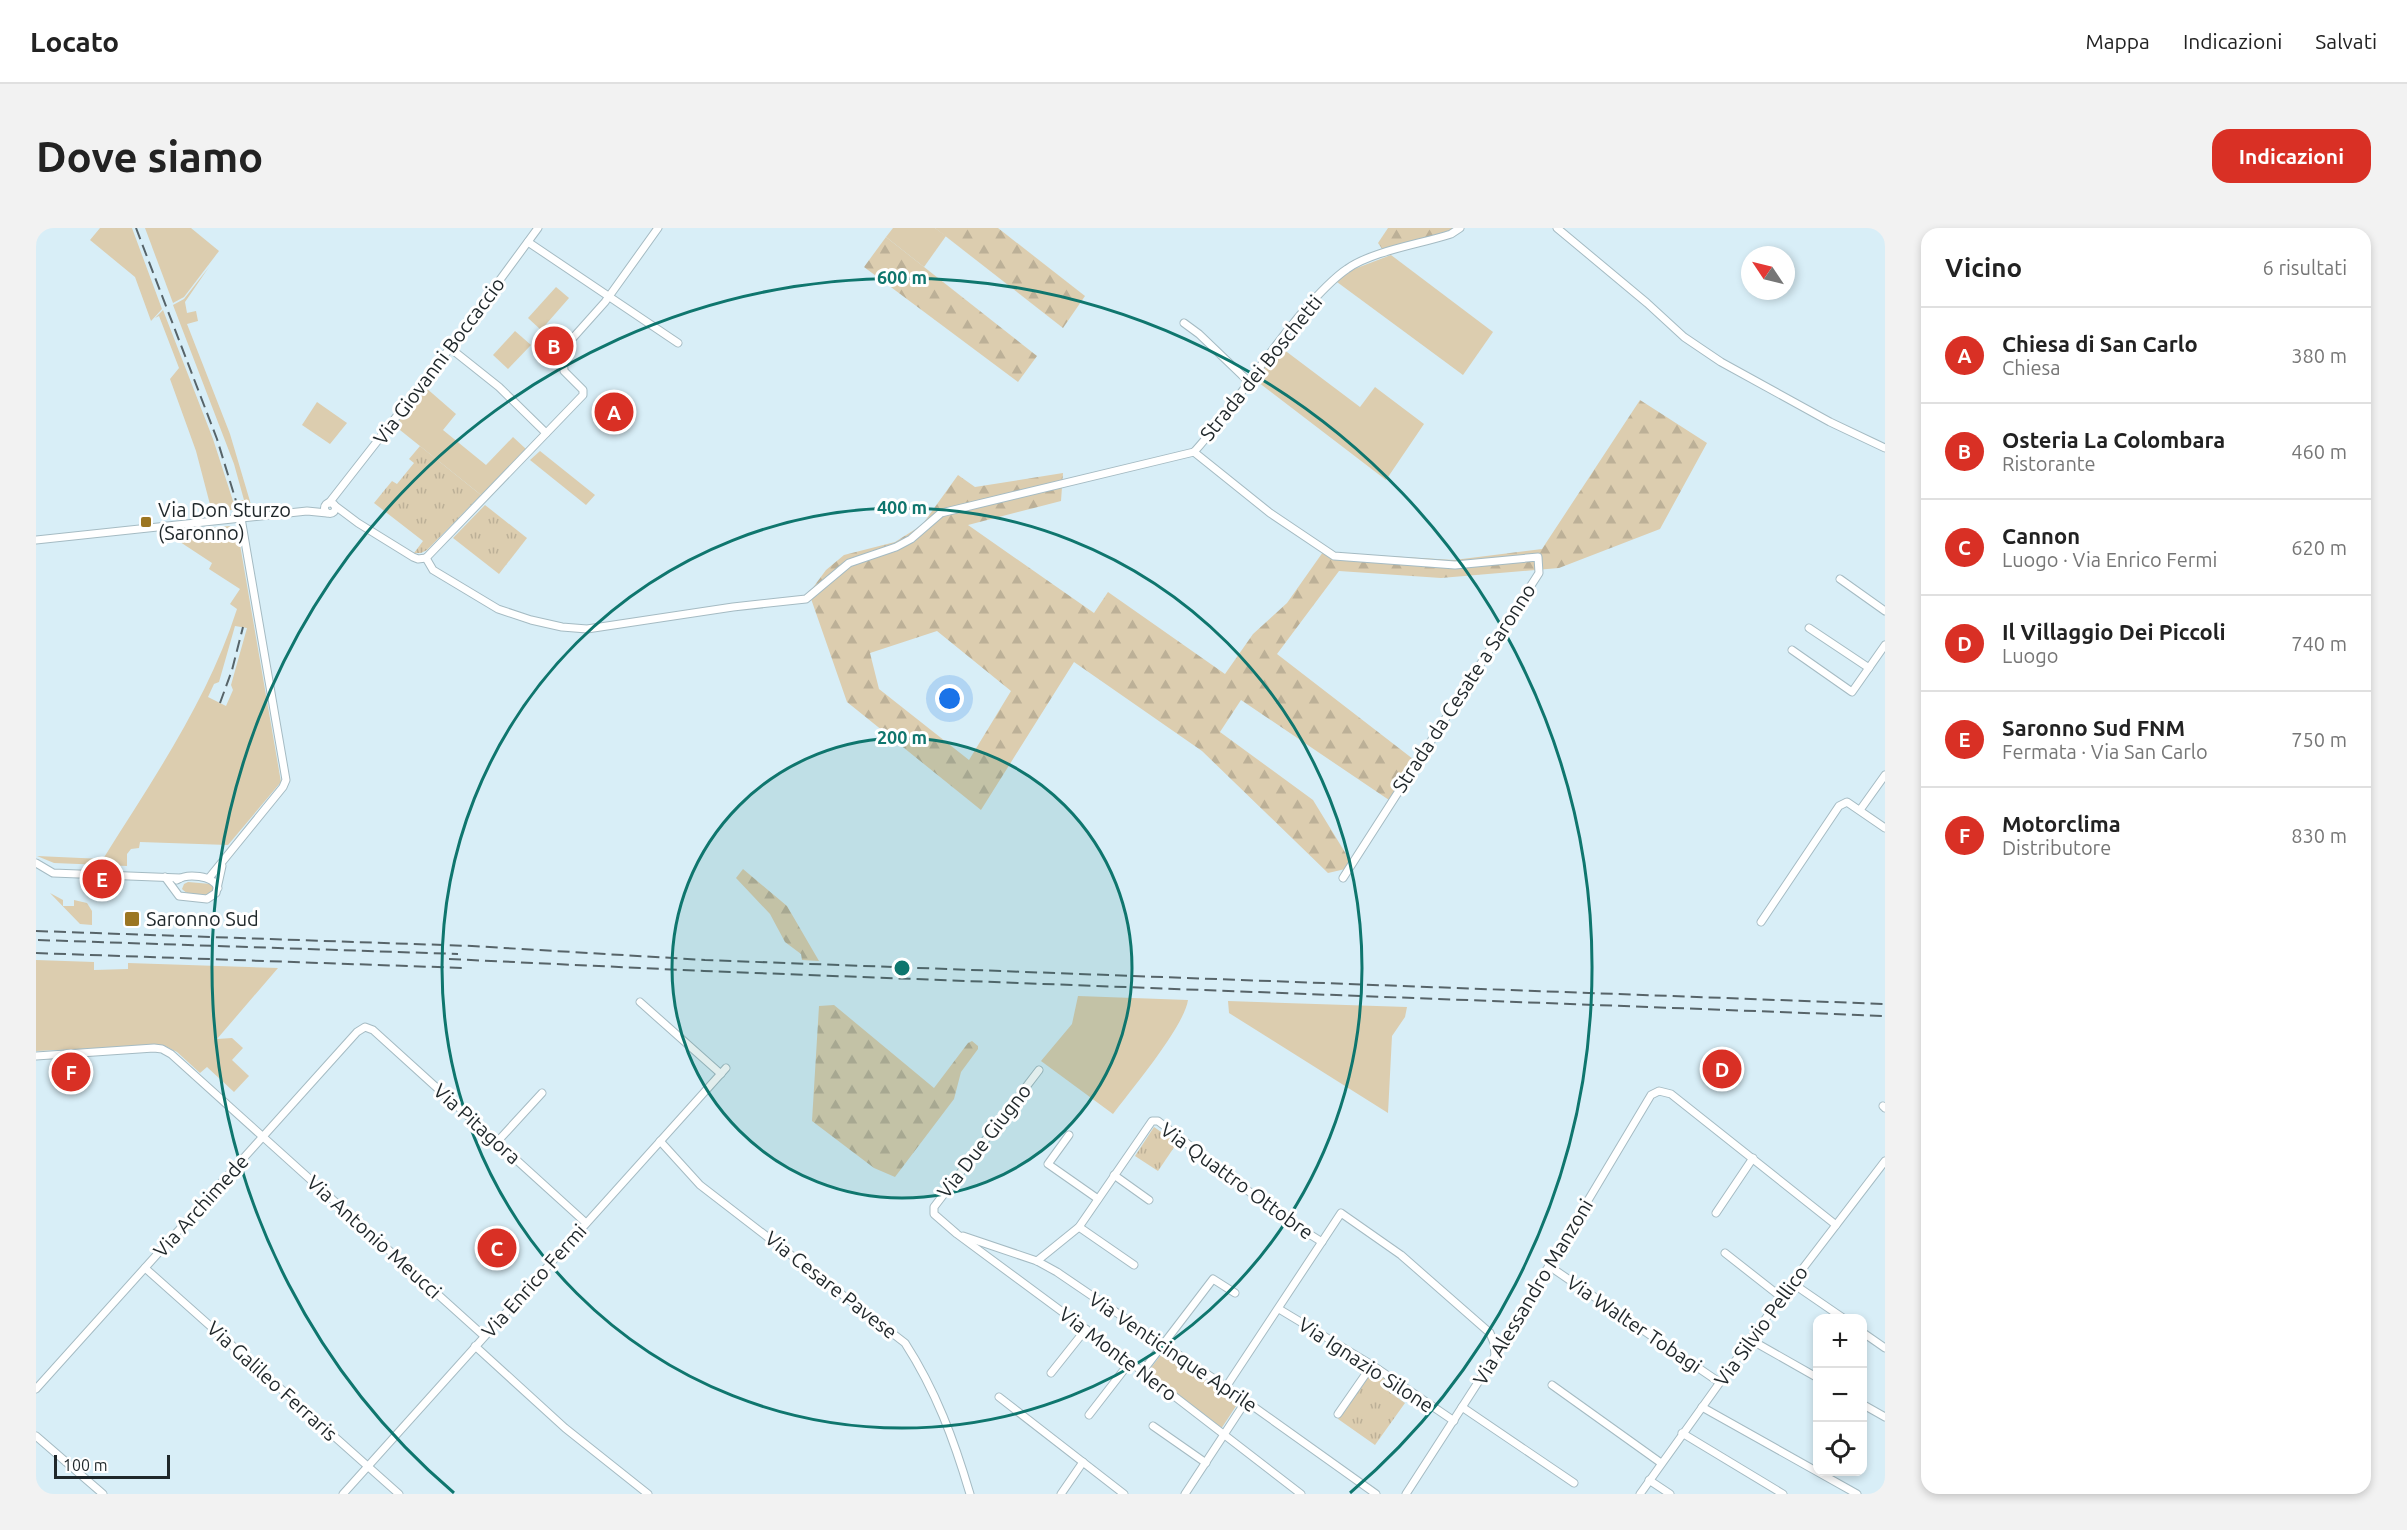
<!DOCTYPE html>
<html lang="it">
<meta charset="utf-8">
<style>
:root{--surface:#fff;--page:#f2f2f2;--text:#222;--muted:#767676;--line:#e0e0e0;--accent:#d93025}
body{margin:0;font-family:Ubuntu,sans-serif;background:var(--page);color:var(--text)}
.controls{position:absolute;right:18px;bottom:18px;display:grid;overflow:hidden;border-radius:12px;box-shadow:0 3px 9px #0003}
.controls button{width:54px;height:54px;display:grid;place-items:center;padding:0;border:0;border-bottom:2px solid var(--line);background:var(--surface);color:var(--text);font:30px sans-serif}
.compass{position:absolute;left:1705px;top:18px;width:54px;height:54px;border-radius:50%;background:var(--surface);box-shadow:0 3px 9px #0003;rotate:305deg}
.scale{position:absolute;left:18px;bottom:15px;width:116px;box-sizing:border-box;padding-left:6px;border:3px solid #1f272a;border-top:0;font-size:16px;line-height:21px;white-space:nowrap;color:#1f272a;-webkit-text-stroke:4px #fff;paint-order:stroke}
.you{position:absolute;left:914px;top:471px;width:21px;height:21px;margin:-15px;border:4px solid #fff;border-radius:50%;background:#1a73e8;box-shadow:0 0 0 9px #1a73e833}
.badge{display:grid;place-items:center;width:39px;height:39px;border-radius:50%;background:var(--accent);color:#fff;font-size:20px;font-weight:700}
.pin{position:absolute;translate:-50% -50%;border:3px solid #fff;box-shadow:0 2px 6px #0006}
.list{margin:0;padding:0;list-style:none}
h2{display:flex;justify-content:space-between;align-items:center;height:78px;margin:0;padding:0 24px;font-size:26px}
h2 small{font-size:20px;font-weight:400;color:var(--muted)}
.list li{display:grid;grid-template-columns:39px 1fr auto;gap:18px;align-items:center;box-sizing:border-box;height:96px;padding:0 24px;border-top:2px solid var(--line)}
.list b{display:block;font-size:22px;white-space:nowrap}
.list p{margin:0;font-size:20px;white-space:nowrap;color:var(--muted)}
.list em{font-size:20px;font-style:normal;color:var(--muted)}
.icon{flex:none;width:33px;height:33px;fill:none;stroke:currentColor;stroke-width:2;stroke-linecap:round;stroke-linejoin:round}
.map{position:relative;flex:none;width:1849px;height:1266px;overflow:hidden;border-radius:18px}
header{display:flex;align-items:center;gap:36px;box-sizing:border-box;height:84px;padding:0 30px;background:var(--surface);border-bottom:2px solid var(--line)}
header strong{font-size:28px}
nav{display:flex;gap:33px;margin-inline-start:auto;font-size:21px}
.intro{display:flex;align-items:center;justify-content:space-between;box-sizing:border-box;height:144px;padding:0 36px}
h1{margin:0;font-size:42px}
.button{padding:15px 27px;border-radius:18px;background:var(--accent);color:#fff;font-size:21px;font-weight:700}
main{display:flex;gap:36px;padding:0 36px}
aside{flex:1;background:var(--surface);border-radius:18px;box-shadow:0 3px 9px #0003}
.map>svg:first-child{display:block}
.green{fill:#dccdaf;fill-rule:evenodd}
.forest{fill:url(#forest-firs);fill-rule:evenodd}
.park{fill:url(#park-tufts)}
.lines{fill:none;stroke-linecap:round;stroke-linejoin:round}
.minor-casing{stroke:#a5bbc3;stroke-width:9}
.minor{stroke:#fff;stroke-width:7}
.rail{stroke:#576469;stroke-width:2;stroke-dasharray:12 6;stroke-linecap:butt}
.ring{fill:none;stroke:#0f766e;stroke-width:3}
.poi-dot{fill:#9c7622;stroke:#fff;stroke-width:2}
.labels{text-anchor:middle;stroke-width:6;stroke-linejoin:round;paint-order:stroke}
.street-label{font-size:20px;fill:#1f272a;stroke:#fff}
.poi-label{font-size:20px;fill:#1f272a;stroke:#fff;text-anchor:start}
.centre{fill:#0f766e;stroke:#fff;stroke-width:3}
.ring-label{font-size:18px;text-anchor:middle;font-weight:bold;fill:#0f766e;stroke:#fff;stroke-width:6;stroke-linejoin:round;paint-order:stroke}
</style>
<header>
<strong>Locato</strong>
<nav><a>Mappa</a><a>Indicazioni</a><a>Salvati</a></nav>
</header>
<div class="intro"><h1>Dove siamo</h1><a class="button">Indicazioni</a></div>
<main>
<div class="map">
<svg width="1849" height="1266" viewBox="0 0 1849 1266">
<defs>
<pattern id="forest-firs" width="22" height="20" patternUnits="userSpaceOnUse" patternTransform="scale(1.5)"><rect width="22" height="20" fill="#dccdaf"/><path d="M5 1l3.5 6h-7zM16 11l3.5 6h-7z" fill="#bcb097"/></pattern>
<pattern id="park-tufts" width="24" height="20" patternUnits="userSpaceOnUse" patternTransform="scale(1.5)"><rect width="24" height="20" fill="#dccdaf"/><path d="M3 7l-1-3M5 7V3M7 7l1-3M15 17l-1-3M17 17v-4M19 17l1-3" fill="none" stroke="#bcb097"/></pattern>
</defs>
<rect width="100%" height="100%" fill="#d8eef7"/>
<g class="green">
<polygon points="64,0 96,0 126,81 115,93 99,49 54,12"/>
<polygon points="109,0 155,0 183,23 148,69 137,75"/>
<polygon points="857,0 899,0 910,8 888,39 850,9"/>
<polygon points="1355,27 1457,104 1427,147 1301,54 1313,43"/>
<polygon points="173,39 149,74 151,85 160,83 162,93 151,96 194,206 216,280 176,284 160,223 134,151 143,140 123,88 119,90 127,82 177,211 197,273 208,272 198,236 137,77 148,71"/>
<polygon points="520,59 533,70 505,102 492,90"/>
<polygon points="479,103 495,117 472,141 457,127"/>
<polygon points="1243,118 1324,179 1339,159 1388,196 1350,252 1218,151"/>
<polygon points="389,159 420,186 407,202 450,237 477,209 490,221 445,267 359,198"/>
<polygon points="281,174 311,195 294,216 266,197"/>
<polygon points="504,223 559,267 550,277 494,232"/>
<path d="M193 298 199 300 202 305 245 554 192 617 104 614 103 620 95 621 91 626V638L18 635 1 628 67 631C117 551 172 472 201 381L194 376 204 361 173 341 176 335 135 308 133 304ZM199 398 211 400 195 457 197 462 190 478 172 469 178 456 183 454Z"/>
<path d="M152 654 175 656 178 660V664C170 669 153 669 146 661L148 656Z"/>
<polygon points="14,665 27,672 27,678 38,678 38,672 51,675 56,683 56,697 44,696"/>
<polygon points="0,732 58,734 58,742 92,741 92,735 242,740 181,811 196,810 207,820 196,832 213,848 198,864 171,839 164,845 141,824 127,817 0,823"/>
<path d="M1042 768 1152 772C1148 799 1095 862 1077 886L1005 833 1036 796Z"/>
<polygon points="1192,773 1371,779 1369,789 1356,808 1352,885 1193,785"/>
<polygon points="1128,1123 1202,1175 1185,1201 1111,1145"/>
</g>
<g class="forest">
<polygon points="899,0 962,0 1049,68 1027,100"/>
<polygon points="1352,0 1419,0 1393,10 1347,22 1342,15"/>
<polygon points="850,9 1001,128 982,154 828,39"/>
<path d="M1604 172 1671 215 1624 301 1523 340 1405 350 1303 343 1241 426 1377 531 1353 572 1205 472 1184 504 1277 572 1318 639 1292 645 1166 523 1038 434 945 582 811 474 773 365 790 342 808 327 859 314 886 297 922 247 939 259 1027 245 1025 273 932 297 1058 385 1072 364 1189 446 1217 406 1251 375 1287 324 1418 332 1506 321ZM901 403 975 463 933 532 843 461 834 425Z"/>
<polygon points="707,641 751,678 783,733 766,732 765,726 749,714 734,686 700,650"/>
<polygon points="798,777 898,860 932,815 936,813 942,818 942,821 925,844 918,871 859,949 838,940 776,893 783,778"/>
</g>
<g class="park">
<polygon points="384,218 445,267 391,322 385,325 378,325 387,313 338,275 356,253 361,256 378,235 373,231"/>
<polygon points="449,277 491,310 463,346 417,310"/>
<polygon points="1118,899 1141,915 1122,943 1099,928"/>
<polygon points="1337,1142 1357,1156 1352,1163 1369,1175 1339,1217 1302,1191"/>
</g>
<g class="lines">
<g class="minor-casing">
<g id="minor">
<polyline points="1521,0 1611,75 1648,109 1685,134 1794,194 1849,220"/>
<polyline points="492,14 642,115"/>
<polyline points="1148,95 1163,106 1212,153"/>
<polyline points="414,120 463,159 510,205"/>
<polyline points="1158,224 1234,285 1298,328 1419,337 1502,329 1503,345 1307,650"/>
<path d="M1158 224C1199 179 1230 125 1271 79 1283 66 1296 51 1311 41 1336 23 1385 16 1415 6L1424 0"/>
<circle cx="294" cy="280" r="5.5"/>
<polyline points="293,275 414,120 502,0"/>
<polyline points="298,277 322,295 377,329 382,331 390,330"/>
<polyline points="0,312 271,283 291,285"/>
<polyline points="390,330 397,342 462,381 495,392 526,399 551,401 697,379 770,371 813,335 860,319 875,311 905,285 1158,224"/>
<polyline points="390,330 547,167 547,162 528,143 527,121 569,74 622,0"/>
<polyline points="1804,351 1849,383"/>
<polyline points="1773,400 1833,440"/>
<polyline points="1756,422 1816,464 1849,417"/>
<polyline points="1824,582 1849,547"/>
<polyline points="0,635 17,645 144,650"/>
<polyline points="129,649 143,668 171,671 180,665 186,638"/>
<polyline points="173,650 247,559 250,552 205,290"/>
<path d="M141 652C151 645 177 647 182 660"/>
<polyline points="1725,694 1803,578 1811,574 1849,600"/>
<polyline points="604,774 685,846"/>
<polyline points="0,828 118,820 126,821 135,826 448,1108"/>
<polyline points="1003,842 898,979 898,986 921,1006 1094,1134 1265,1266"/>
<polyline points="1847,878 1849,880"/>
<polyline points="1033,907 1012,936 1062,971"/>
<path d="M624 913 664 957 869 1115C900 1163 918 1212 934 1266"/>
<polyline points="461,914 506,865"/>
<polyline points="1078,947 1113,972"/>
<polyline points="1680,985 1717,930"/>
<polyline points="1043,999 1098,1037"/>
<polyline points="927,1008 1001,1033 1021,1044 1190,1159 1340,1266"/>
<polyline points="1689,1025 1745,1069"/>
<polyline points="1001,1033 1043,999 1116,893 1122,893 1246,989 1286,1014"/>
<polyline points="1513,1038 1683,1154"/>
<polyline points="109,1040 363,1266"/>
<polyline points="1756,1055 1807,1090"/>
<polyline points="1243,1081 1336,1137 1418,1193"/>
<polyline points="1826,1104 1849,1120"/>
<polyline points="1715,1112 1782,1150"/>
<polyline points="439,1118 529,1200 612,1266"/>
<polyline points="1106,1144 1177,1051 1199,1065"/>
<polyline points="1015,1145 1050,1101"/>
<polyline points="1516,1157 1625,1235"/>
<polyline points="1190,1159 1305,985 1365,1027 1454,1105 1458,1115 1459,1128"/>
<polyline points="0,1161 321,804 329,799 337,802 550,995"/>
<polyline points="963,1169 1088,1266"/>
<polyline points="1826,1176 1849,1189"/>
<polyline points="1426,1179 1538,1255"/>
<polyline points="1666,1179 1821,1266"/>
<polyline points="1302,1186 1336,1137"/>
<polyline points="1053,1187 1094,1134"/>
<polyline points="1117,1198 1170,1235"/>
<polyline points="1646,1205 1747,1266"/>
<polyline points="0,1208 67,1266"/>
<polyline points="1613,1252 1634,1266"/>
<polyline points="307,1266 690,840"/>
<polyline points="1025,1266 1047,1234"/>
<polyline points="1149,1266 1210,1173"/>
<polyline points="1370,1266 1459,1128 1615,867 1623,863 1635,866 1800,997"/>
<polyline points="1604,1266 1745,1069 1849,933"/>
</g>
</g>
<use href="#minor" class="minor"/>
<g class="rail">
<polyline points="100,0 181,211 200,273"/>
<polyline points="184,475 196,442 207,399"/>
<polyline points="0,703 436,718 669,732 1849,776"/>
<polyline points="2,712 422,726"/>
<polyline points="0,725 428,740"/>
<polyline points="413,731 668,743 1849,788"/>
</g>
</g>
<circle cx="866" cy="740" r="230" fill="#0f766e" fill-opacity=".12"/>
<g class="ring">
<circle cx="866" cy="740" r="230"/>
<circle cx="866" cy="740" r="460"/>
<path d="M418 1265A690 690 0 1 1 1314 1265"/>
</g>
<g class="poi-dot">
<rect x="104" y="288" width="12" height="12" rx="3"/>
<rect x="88" y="683" width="16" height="16" rx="3"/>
</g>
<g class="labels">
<g class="street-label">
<text transform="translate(403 133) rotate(-53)" y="7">Via Giovanni Boccaccio</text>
<text transform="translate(1225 140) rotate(-51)" y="7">Strada dei Boschetti</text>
<text transform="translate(1428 460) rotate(-57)" y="7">Strada da Cesate a Saronno</text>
<text transform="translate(441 896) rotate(42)" y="7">Via Pitagora</text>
<text transform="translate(948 913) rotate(-52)" y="7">Via Due Giugno</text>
<text transform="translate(1201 953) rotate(36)" y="7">Via Quattro Ottobre</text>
<text transform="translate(165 978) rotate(-48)" y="7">Via Archimede</text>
<text transform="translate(338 1009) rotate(42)" y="7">Via Antonio Meucci</text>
<text transform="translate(498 1053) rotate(-48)" y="7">Via Enrico Fermi</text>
<text transform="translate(795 1057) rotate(38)" y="7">Via Cesare Pavese</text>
<text transform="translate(1497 1064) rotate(-59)" y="7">Via Alessandro Manzoni</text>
<text transform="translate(1598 1096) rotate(34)" y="7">Via Walter Tobagi</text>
<text transform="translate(1725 1098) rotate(-54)" y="7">Via Silvio Pellico</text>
<text transform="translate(1137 1124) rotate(34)" y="7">Via Venticinque Aprile</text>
<text transform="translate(1082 1126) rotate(37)" y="7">Via Monte Nero</text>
<text transform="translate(1330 1137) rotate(33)" y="7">Via Ignazio Silone</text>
<text transform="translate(236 1153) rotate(42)" y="7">Via Galileo Ferraris</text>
</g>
<g class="poi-label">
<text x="122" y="289">Via Don Sturzo<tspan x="122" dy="23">(Saronno)</tspan></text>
<text x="110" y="698">Saronno Sud</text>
</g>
</g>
<circle cx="866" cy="740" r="9" class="centre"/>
<g class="ring-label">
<text x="866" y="56">600 m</text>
<text x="866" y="286">400 m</text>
<text x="866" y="516">200 m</text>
</g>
</svg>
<div class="controls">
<button>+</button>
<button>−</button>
<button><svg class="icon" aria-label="locate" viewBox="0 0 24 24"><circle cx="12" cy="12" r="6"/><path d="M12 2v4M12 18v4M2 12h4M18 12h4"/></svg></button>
</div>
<svg class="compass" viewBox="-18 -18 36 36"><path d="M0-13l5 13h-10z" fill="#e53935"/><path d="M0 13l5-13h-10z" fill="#767676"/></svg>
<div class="scale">100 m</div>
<div class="you"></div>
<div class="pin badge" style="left:578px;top:184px">A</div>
<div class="pin badge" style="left:518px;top:118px">B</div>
<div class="pin badge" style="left:461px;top:1020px">C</div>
<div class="pin badge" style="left:1686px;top:841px">D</div>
<div class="pin badge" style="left:66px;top:651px">E</div>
<div class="pin badge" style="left:35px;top:844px">F</div>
</div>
<aside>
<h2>Vicino<small>6 risultati</small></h2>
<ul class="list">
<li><span class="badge">A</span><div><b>Chiesa di San Carlo</b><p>Chiesa</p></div><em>380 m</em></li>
<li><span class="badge">B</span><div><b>Osteria La Colombara</b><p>Ristorante</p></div><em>460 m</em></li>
<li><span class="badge">C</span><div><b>Cannon</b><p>Luogo · Via Enrico Fermi</p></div><em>620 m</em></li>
<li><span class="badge">D</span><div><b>Il Villaggio Dei Piccoli</b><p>Luogo</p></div><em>740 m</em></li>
<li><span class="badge">E</span><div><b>Saronno Sud FNM</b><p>Fermata · Via San Carlo</p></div><em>750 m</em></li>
<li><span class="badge">F</span><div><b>Motorclima</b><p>Distributore</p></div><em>830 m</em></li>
</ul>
</aside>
</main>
